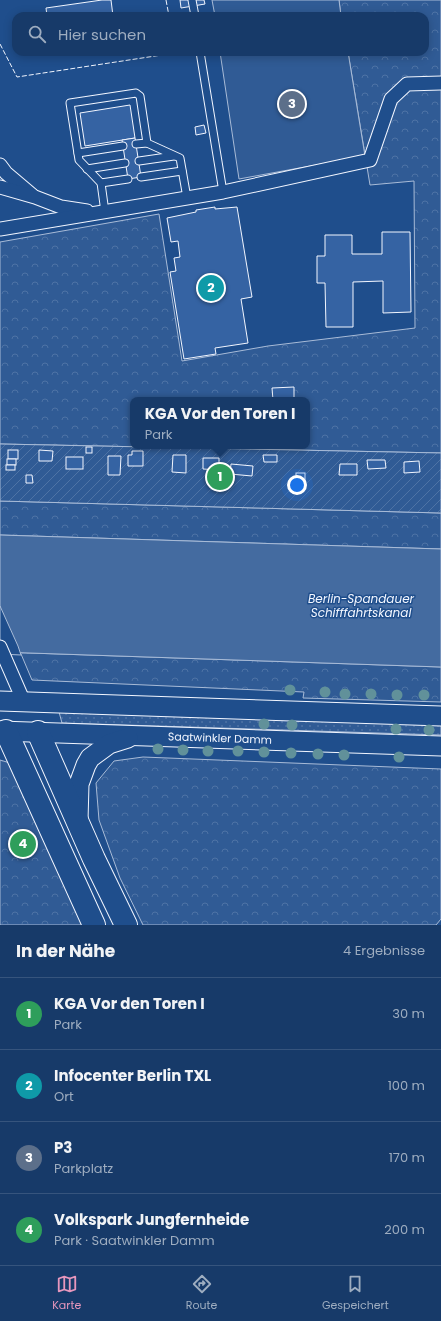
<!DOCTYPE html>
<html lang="de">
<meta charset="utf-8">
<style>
:root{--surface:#173a69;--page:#244571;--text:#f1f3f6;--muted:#9eadc0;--line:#36547d;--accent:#e797bd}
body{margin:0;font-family:Poppins,sans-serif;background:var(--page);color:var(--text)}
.you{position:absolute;left:297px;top:485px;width:14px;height:14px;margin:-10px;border:3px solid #fff;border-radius:50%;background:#1a73e8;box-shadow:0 0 0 6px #1a73e833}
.badge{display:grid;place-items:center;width:26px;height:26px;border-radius:50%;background:var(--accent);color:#fff;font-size:13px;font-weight:700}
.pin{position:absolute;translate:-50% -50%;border:2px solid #fff;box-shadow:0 1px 4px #0006}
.popup{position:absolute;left:130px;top:397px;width:180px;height:52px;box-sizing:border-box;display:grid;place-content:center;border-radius:8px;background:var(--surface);filter:drop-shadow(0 1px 3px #0005);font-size:13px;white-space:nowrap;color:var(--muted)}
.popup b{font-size:15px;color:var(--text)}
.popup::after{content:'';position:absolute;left:50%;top:100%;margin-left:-8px;border:8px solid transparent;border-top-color:var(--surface)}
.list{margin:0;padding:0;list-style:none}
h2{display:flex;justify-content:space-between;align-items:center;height:52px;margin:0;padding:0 16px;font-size:17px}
h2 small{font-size:13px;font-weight:400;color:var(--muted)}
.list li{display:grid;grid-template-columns:26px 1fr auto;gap:12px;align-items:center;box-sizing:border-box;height:72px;padding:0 16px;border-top:1px solid var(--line)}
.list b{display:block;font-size:15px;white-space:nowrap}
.list p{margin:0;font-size:13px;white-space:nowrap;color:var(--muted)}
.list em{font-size:13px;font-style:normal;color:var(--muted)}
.icon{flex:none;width:22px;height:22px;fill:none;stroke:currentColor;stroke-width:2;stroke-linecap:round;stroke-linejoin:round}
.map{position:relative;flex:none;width:441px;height:925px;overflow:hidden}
.search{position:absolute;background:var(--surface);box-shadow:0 2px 10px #0003;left:12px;right:12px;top:12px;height:44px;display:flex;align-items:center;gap:10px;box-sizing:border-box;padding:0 14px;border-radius:12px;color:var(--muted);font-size:15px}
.sheet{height:340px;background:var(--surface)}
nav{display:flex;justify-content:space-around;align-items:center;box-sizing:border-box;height:56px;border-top:1px solid var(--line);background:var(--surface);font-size:11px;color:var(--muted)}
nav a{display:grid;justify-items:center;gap:2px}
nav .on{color:var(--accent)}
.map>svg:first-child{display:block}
.grass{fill:url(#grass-dots);stroke:#a8bbd7}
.forest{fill:url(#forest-crowns);stroke:#a8bbd7;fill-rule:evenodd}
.garden{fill:url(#garden-furrows);stroke:#a8bbd7}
.built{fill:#305b95;stroke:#a8bbd7}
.water{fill:#446ba0;stroke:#a8bbd7}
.pier{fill:#1f4e8c;stroke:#a8bbd7}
.building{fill:#3563a3;stroke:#f2f6ff}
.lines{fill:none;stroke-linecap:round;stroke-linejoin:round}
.lane-casing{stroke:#f2f6ff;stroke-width:9}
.street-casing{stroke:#f2f6ff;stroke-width:15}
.secondary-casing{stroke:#f2f6ff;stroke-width:21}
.highway-casing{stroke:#f2f6ff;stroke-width:24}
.lane{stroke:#1f4e8c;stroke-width:7}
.street{stroke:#1f4e8c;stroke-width:13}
.secondary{stroke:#1f4e8c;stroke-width:19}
.highway{stroke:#1f4e8c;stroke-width:22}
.fence{stroke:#f2f6ff;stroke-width:1;stroke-dasharray:5 2;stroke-linecap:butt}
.tree{fill:#61919a}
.labels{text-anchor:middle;stroke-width:3;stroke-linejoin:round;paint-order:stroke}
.street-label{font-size:11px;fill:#f2f6ff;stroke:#1f4e8c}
.water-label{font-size:12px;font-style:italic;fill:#f2f6ff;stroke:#1f4e8c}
</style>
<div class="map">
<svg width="441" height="925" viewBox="0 0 441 925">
<defs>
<pattern id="grass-dots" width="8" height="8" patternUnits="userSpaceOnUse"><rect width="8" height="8" fill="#305b95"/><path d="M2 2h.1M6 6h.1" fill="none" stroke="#4e73a5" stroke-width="1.8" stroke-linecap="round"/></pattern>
<pattern id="forest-crowns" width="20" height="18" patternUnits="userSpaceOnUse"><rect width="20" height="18" fill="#305b95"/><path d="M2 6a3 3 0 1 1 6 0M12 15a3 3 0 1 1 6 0" fill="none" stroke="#4e73a5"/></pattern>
<pattern id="garden-furrows" width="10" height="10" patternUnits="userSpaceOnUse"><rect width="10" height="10" fill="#305b95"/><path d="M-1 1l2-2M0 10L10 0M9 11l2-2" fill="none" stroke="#4e73a5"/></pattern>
</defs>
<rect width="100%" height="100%" fill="#1f4e8c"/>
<polygon class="grass" points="59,712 441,725 441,735 62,723"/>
<g class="forest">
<path d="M339 0H441V453L0 444V242L159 214 182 361 268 346 415 328 414 181 370 185 348 52H425V16H341ZM133 400H307V446H133Z"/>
<polygon points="0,501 441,513 441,549 0,535"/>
<polygon points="0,652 441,667 441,702 303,698 304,692 32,680 21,654 0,653"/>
<polygon points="143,757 441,769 441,919 436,925 143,925 120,878 99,820 96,783 114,761"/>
<polygon points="0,760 10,763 82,925 0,925"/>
</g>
<polygon class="garden" points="0,444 441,453 441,513 0,501"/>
<g class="built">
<polygon points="212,0 339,0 341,16 215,16"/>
<polygon points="220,52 348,52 365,156 239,179"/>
</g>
<polygon class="water" points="0,535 441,549 441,667 0,652"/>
<polygon class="pier" points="0,606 18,646 21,655 0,654"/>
<g class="building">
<polygon points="102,0 111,0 113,16 47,16 46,8"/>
<polygon points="180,0 204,0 205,4 181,8"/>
<polygon points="130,105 135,138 85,146 80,113"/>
<polygon points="204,125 206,133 196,135 195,127"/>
<polygon points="135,138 141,177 128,179 122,140"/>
<polygon points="215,207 215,209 237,207 252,297 241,299 248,343 215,348 216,354 184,359 170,272 176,271 174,258 180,257 178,241 171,242 167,218 196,212 196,210"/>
<polygon points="382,232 410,232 411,312 383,313 383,281 353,282 353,327 326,327 325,283 317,283 317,256 325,256 325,235 352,235 352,254 382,254"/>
<polygon points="294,387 294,400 273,400 272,388"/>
<rect x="86" y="447" width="6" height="6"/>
<rect x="8" y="450" width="10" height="9"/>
<polygon points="39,450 53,451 52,461 39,461"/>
<polygon points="132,451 143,451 143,466 128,466 128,455 132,455"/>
<polygon points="173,455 186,455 186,473 172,472"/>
<polygon points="263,455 277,455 277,462 264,462"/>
<polygon points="108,456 121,456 120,475 108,475"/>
<rect x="66" y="457" width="17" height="12"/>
<polygon points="203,458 219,458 219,470 203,469"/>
<rect x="7" y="459" width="9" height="6"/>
<polygon points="367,460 385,460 386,468 368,469"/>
<polygon points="419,461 420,472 404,473 404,462"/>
<polygon points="231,464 253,466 252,476 230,474"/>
<polygon points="340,464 357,464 357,475 339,475"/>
<rect x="6" y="465" width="9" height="5"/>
<rect x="296" y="473" width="9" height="8"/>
<polygon points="26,475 32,475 33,483 26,483"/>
</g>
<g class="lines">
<g class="lane-casing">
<g id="lane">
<polyline points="192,0 195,16"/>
<polyline points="200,52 223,192"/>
<polyline points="136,144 147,143"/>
<polyline points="78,153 123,146"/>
<polyline points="139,161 174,156"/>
<polyline points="87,169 125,163"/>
<polyline points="141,177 182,171"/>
<polyline points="101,183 128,179"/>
<polyline points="105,212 101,183 79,160 70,103 136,93 140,96 147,143 180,158 187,198"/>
</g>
</g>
<g class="street-casing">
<g id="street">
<polyline points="0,165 6,173 32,195"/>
<polyline points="0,187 35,197 61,207 87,211"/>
<polyline points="0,229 223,192 370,160 391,99 407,84 441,83"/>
<polyline points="0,647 24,702"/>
</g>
</g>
<g class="secondary-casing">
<g id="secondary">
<polyline points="0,701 441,716"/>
<polyline points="0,731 441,746"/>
<polyline points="78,821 79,784 86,765 90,758 109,744 128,738"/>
</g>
</g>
<g class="highway-casing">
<g id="highway">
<polyline points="6,731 94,925"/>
<polyline points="38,732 94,859 126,925"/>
</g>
</g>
<use href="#lane" class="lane"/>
<use href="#street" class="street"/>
<use href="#secondary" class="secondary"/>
<use href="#highway" class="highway"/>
<g class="fence">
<polyline points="166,0 169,16"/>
<polyline points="0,44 17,77 175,53 174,52"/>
</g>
</g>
<g class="tree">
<circle cx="290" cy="690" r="5.5"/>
<circle cx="325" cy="692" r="5.5"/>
<circle cx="345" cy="694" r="5.5"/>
<circle cx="371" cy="694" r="5.5"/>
<circle cx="397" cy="695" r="5.5"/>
<circle cx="424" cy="695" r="5.5"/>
<circle cx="264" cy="724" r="5.5"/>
<circle cx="292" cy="725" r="5.5"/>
<circle cx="396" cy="729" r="5.5"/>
<circle cx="429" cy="730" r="5.5"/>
<circle cx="158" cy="749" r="5.5"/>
<circle cx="183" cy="750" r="5.5"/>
<circle cx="208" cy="751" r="5.5"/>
<circle cx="238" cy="751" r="5.5"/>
<circle cx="264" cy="752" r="5.5"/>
<circle cx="291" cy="753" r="5.5"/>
<circle cx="318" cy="754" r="5.5"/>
<circle cx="344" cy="755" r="5.5"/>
<circle cx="399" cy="757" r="5.5"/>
</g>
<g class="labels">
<g class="street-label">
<text transform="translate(220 738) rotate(2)" y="4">Saatwinkler Damm</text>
</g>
<g class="water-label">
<text x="361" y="603">Berlin-Spandauer<tspan x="361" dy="14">Schifffahrtskanal</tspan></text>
</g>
</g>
</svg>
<div class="you"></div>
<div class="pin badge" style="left:220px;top:477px;background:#2e9e5b">1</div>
<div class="popup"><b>KGA Vor den Toren I</b>Park</div>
<div class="pin badge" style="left:211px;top:288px;background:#0f9aa8">2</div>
<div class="pin badge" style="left:292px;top:104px;background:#5c6f8a">3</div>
<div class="pin badge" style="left:23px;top:844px;background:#2e9e5b">4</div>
<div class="search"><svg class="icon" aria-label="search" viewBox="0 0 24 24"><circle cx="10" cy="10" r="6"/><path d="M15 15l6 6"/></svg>Hier suchen</div>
</div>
<section class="sheet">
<h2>In der Nähe<small>4 Ergebnisse</small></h2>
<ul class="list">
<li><span class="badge" style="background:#2e9e5b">1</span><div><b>KGA Vor den Toren I</b><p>Park</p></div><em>30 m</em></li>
<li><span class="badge" style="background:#0f9aa8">2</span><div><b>Infocenter Berlin TXL</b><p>Ort</p></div><em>100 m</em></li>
<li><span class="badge" style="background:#5c6f8a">3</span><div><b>P3</b><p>Parkplatz</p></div><em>170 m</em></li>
<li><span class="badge" style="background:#2e9e5b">4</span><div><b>Volkspark Jungfernheide</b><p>Park · Saatwinkler Damm</p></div><em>200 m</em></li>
</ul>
</section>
<nav>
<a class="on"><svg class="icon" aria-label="map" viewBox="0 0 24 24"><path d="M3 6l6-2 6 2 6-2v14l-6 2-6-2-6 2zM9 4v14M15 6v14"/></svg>Karte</a>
<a><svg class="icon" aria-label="directions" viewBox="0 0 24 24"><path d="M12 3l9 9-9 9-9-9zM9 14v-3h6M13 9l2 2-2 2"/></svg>Route</a>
<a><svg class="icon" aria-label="saved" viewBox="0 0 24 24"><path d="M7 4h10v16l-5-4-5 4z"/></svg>Gespeichert</a>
</nav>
